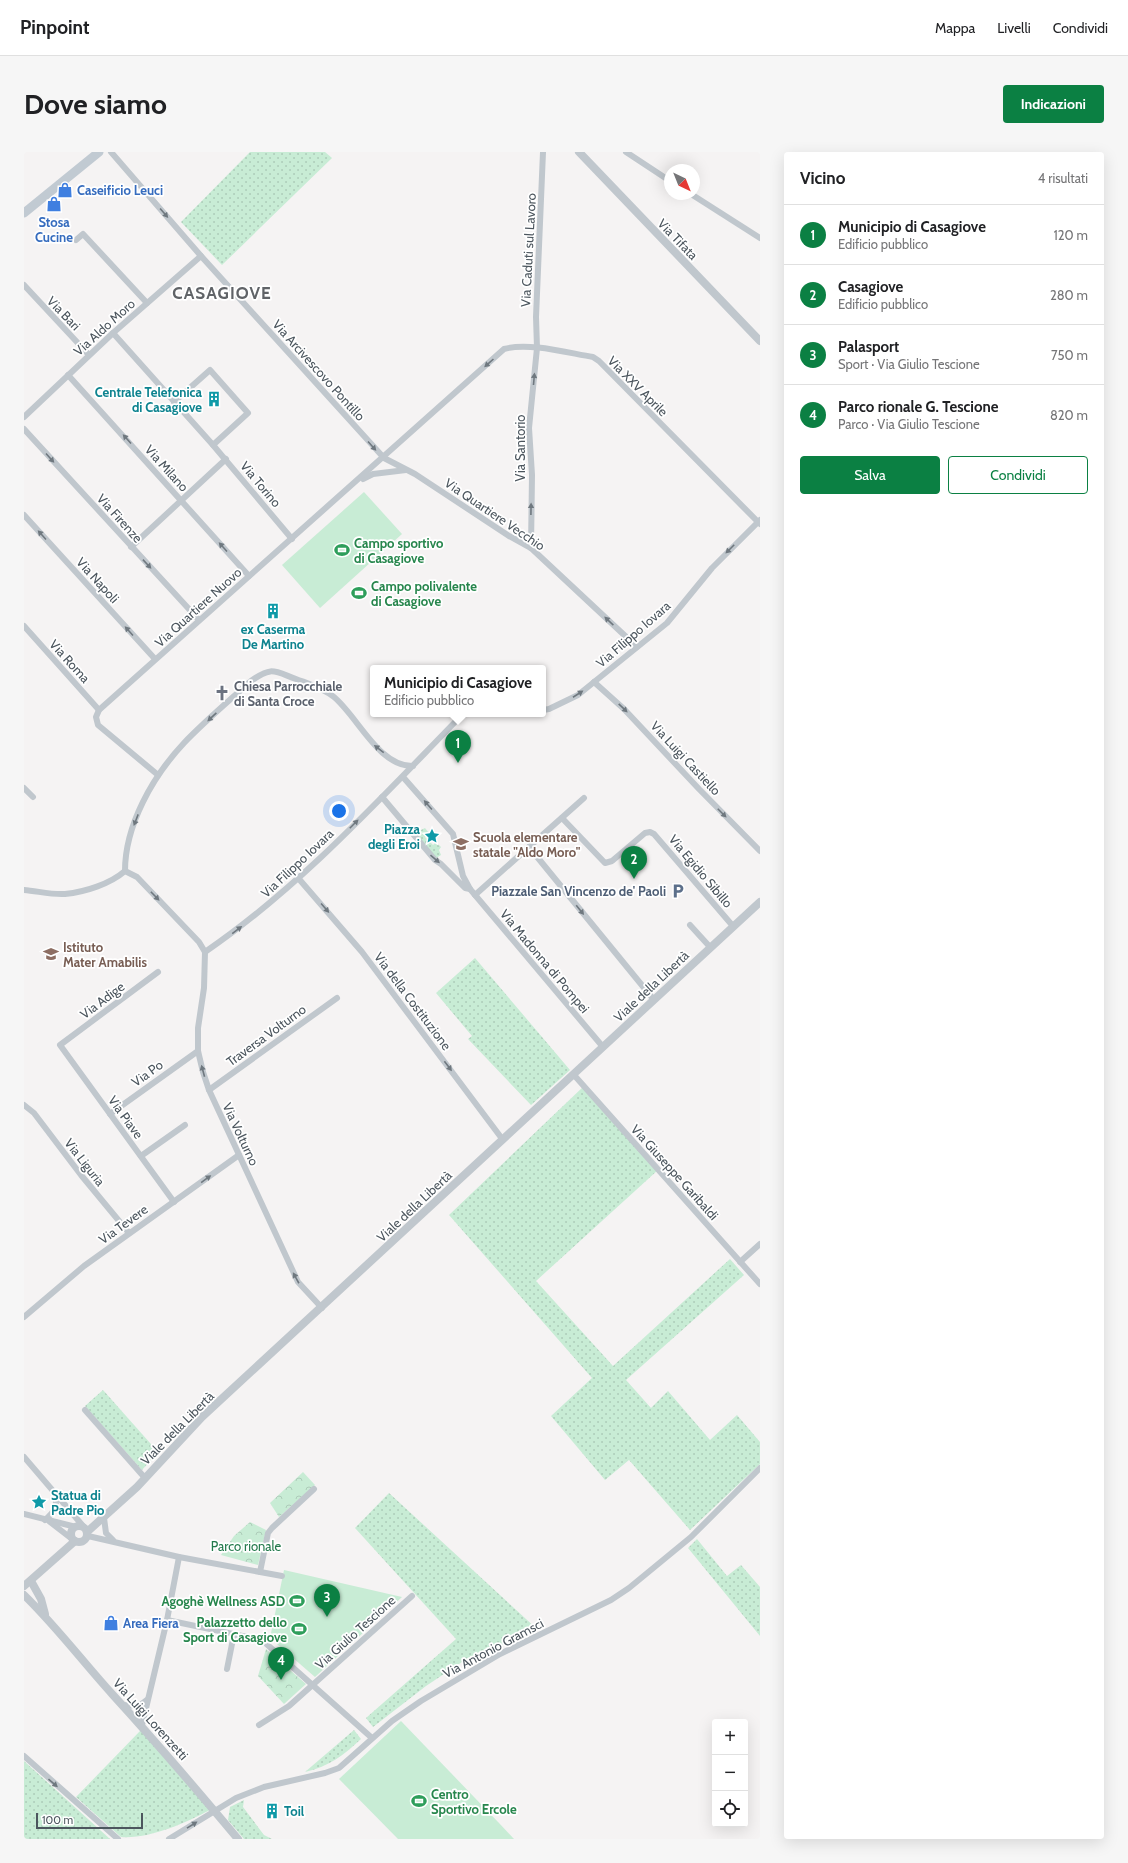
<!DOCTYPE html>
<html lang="it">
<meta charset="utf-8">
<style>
:root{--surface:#fff;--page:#f6f6f6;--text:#202124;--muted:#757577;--line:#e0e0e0;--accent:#0b8043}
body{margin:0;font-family:Cabin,sans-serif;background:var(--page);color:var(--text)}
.controls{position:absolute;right:12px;bottom:12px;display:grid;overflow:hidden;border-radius:4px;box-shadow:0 4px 16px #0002}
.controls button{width:36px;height:36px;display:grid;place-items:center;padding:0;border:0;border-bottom:1px solid var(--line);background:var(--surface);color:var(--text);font:20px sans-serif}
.compass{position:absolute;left:640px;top:12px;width:36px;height:36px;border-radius:50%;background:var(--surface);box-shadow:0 4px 16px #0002;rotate:137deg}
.scale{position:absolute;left:12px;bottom:10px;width:107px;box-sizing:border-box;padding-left:4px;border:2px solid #4c565e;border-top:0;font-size:11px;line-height:14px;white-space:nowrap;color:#4c565e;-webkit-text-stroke:3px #fff;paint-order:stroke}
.you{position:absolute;left:315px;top:659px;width:14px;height:14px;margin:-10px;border:3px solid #fff;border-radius:50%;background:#1a73e8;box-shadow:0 0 0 6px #1a73e833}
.badge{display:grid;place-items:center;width:26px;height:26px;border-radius:50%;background:var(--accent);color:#fff;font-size:13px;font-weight:700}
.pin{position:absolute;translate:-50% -33px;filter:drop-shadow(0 1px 2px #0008)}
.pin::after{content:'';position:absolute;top:21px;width:14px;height:12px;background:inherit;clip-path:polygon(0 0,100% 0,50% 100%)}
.popup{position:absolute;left:346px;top:513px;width:176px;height:52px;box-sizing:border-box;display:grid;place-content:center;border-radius:4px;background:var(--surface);filter:drop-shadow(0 1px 3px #0005);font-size:13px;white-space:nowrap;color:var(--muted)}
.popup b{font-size:15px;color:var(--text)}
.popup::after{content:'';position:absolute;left:50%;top:100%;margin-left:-8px;border:8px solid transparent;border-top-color:var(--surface)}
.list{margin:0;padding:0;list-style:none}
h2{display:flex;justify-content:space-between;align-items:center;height:52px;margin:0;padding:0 16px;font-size:17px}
h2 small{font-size:13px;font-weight:400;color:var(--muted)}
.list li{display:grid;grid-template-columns:26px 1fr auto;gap:12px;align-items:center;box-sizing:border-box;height:60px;padding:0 16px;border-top:1px solid var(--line)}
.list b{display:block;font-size:15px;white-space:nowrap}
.list p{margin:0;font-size:13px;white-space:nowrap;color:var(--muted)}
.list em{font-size:13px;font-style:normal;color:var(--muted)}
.actions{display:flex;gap:8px;padding:12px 16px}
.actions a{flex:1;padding:9px 0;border:1px solid var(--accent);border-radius:4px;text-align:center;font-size:14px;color:var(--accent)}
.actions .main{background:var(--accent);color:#fff}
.icon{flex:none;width:22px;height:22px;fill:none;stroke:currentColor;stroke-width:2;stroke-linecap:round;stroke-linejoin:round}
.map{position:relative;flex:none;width:736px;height:1687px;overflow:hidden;border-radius:4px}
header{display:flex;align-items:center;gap:24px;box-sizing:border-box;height:56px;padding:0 20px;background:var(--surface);border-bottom:1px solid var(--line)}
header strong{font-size:19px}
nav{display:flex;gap:22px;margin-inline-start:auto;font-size:14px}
.intro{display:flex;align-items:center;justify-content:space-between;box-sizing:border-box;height:96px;padding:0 24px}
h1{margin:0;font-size:28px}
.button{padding:10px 18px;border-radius:4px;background:var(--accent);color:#fff;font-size:14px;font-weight:700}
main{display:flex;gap:24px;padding:0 24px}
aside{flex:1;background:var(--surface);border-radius:4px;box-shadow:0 4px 16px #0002}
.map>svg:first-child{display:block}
.grass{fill:url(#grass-dots)}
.park{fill:url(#park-crowns)}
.pitch{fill:#c8ecd5}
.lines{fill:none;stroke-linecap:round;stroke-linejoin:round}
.minor{stroke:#c0c7cd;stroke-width:6}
.tertiary{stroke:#c0c7cd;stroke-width:8}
.secondary{stroke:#c1cad2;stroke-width:9}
.oneway{fill:#6f787f}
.labels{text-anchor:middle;stroke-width:3.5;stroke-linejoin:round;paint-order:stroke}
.shop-label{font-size:13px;font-weight:bold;fill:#366cbe;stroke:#fff;text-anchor:start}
.street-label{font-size:13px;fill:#4c565e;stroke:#fff}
.culture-label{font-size:13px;font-weight:bold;fill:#0d838f;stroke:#fff;text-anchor:end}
.leisure-label{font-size:13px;font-weight:bold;fill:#27864d;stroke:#fff;text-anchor:start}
.worship-label{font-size:13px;font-weight:bold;fill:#5b616d;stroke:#fff;text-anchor:start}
.education-label{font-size:13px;font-weight:bold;fill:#785e54;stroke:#fff;text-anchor:start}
.service-label{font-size:13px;font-weight:bold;fill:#4e5e75;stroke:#fff;text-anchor:end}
.park-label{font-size:13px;fill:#237a4c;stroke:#fff}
.district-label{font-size:17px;font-weight:bold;letter-spacing:1px;fill:#606367;stroke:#fff}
</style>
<header>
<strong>Pinpoint</strong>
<nav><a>Mappa</a><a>Livelli</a><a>Condividi</a></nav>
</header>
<div class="intro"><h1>Dove siamo</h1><a class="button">Indicazioni</a></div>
<main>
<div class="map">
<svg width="736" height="1687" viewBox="0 0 736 1687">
<defs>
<pattern id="grass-dots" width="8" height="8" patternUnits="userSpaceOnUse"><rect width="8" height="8" fill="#c8ecd5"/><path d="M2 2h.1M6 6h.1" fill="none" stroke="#adccb9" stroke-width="1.8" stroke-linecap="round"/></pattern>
<pattern id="park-crowns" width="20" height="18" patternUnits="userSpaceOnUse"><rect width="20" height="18" fill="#c8ecd5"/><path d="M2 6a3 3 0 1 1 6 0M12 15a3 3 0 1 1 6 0" fill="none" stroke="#adccb9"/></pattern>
</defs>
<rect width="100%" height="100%" fill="#f5f3f3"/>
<g class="grass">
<polygon points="226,0 301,0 308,6 198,113 157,70"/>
<polygon points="395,676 397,678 401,676 405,681 401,685 409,693 412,690 417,695 415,698 417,703 412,706 390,680"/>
<polygon points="451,806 546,918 507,953 444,887 448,884 412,841"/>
<polygon points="560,934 634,1018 512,1129 589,1214 706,1107 720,1123 602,1228 627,1256 644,1239 686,1288 713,1263 736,1290 736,1312 666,1378 605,1308 581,1328 527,1264 568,1226 425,1063"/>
<polygon points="79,1238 134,1300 118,1318 61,1254"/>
<polygon points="365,1341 514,1478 470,1496 449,1510 444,1506 402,1534 349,1575 342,1566 432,1487 331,1376"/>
<polygon points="673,1387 703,1424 717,1413 736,1435 736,1484 664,1396"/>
<path d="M117 1578 186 1658C161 1671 126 1687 97 1685L52 1645Z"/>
<path d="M330 1578 337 1587C320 1603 304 1615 281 1620Z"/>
<polygon points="0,1609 86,1687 0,1687"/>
<polygon points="220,1648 219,1655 240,1683 248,1687 220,1687 204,1668 206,1655"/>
</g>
<g class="park">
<polygon points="279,1320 291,1333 255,1365 246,1351"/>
<polygon points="226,1370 242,1378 234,1413 197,1403 210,1384"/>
<polygon points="242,1497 282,1532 260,1552 234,1524"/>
</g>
<g class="pitch">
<polygon points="340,340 378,382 296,456 258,413"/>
<polygon points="260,1418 378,1445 291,1525 246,1486"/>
<polygon points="377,1569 475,1671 490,1687 374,1687 315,1627"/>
</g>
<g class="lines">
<g class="minor">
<polyline points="87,0 177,104 360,306 391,322 485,384 507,396 613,495"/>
<polyline points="602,0 646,29"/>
<polyline points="667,42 736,86"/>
<polyline points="52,88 59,82 123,151"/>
<polyline points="0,133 65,203"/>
<polyline points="89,181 189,293 268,387"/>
<polyline points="44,223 225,424"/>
<polyline points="150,250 186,218 224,261 189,293"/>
<polyline points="0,265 89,181 177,104"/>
<polyline points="0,277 175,468"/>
<polyline points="339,327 349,322 382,318"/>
<polyline points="0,363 131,507"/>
<polyline points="107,395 202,307"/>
<polyline points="507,396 508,323 505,276 513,196 512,165 519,0"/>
<polyline points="0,474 75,558"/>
<polyline points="570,530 600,557 675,637 736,699"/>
<polyline points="519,558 525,557 554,543 643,471 688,416 736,368"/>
<path d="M134 623 74 573 72 565 75 558 480 197C505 190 544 201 569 205L575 209 736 372"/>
<polyline points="0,636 9,645"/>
<polyline points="358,645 411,708 417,712 441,736 446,737 439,724 429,682 379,625"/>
<polyline points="538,666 581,711 588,709 621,681 626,680 630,682 708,773"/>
<polyline points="505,695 630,848"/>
<path d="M101 719C101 673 129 624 160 591 181 569 205 549 227 529 248 514 250 519 272 527 285 532 299 536 310 545 334 565 355 615 389 614"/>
<polyline points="101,719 113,725 175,790 181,800"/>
<polyline points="275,727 338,800 479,988"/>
<polyline points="446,737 579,895"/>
<path d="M0 738C13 739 28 743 41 742 61 740 86 732 101 719"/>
<polyline points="451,743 560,646"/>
<polyline points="666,773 686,795"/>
<polyline points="181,800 180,836 174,876 174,899 179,920 185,938 274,1130 298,1156"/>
<path d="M181 800C276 735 354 649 434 567L441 562"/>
<polyline points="134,820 36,893 150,1050"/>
<polyline points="550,923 736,1132"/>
<polyline points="185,938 313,846"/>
<polyline points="0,953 10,961 57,1023 105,1081"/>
<polyline points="86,962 174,899"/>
<polyline points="117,1004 161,973"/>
<polyline points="716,1110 736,1092"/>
<polyline points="0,1165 60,1114 215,1003"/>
<polyline points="61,1258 121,1326"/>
<polyline points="0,1305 59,1374"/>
<polyline points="0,1362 52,1375"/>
<polyline points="80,1366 82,1381 89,1388"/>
<path d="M21 1368C30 1360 34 1355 31 1343"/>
<polyline points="26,1370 48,1387"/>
<polyline points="64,1384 155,1405 258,1424"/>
<polyline points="236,1420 244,1381 248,1376 290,1337"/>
<polyline points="143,1468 238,1488 348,1586"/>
<polyline points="203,1517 210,1482"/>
<polyline points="99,1553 115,1554 123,1548"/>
<polyline points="118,1573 143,1468 155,1405"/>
<polyline points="235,1573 265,1554 388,1444"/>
<polyline points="0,1604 94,1687"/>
<polyline points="145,1687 212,1646 240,1635 301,1621 315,1616 368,1569 397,1549 476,1502 587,1448 605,1436 667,1385 736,1316"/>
</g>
<g class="tertiary">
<polyline points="555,0 736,189"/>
<circle cx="55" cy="1382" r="8"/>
<polyline points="63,1380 113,1335 178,1265 736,750"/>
<polyline points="7,1429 17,1447 21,1462"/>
<polyline points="0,1434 51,1389"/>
<path d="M0 1443C32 1474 59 1510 89 1543 132 1590 173 1638 214 1687"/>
</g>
<polyline class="secondary" points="0,61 75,0"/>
</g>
<defs><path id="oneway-solid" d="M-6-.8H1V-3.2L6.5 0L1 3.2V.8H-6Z"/></defs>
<g class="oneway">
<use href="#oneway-solid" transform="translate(140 61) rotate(49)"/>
<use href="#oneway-solid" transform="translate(465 211) rotate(138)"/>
<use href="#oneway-solid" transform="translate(510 227) rotate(-85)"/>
<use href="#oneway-solid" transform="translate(103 287) rotate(-132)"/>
<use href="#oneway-solid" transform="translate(348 294) rotate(48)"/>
<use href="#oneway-solid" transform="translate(26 306) rotate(48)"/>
<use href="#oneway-solid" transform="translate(507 357) rotate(-89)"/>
<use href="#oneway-solid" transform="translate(18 383) rotate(-132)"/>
<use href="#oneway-solid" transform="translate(199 395) rotate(-132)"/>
<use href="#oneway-solid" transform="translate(706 397) rotate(135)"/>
<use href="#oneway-solid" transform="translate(123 412) rotate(47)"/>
<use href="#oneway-solid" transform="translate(585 469) rotate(-137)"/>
<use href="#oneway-solid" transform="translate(105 479) rotate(-132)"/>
<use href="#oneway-solid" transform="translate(554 542) rotate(-33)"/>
<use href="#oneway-solid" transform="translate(599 556) rotate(44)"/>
<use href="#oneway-solid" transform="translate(188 565) rotate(137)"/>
<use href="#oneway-solid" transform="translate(355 597) rotate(-142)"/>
<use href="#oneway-solid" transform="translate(404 653) rotate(-131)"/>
<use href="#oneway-solid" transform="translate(698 661) rotate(45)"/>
<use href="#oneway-solid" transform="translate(112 668) rotate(111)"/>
<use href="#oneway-solid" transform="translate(330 672) rotate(-45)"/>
<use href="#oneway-solid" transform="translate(411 707) rotate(41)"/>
<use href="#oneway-solid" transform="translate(131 744) rotate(46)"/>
<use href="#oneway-solid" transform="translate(301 756) rotate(49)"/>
<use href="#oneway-solid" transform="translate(556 758) rotate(51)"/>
<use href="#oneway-solid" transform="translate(213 778) rotate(-37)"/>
<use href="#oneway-solid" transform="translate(424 914) rotate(53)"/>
<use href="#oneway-solid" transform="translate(179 919) rotate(-105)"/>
<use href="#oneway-solid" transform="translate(182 1027) rotate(-36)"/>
<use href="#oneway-solid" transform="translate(272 1126) rotate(-119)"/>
<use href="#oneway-solid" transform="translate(29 1631) rotate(41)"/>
<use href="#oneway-solid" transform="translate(168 1673) rotate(-32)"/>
</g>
<defs>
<g id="shop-bare" transform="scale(1.2)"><path d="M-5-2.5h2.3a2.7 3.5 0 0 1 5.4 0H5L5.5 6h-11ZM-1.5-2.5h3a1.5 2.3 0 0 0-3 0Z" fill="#3f7fe0" stroke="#fff" stroke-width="2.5" paint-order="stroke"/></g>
<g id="building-bare" transform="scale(1.2)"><path d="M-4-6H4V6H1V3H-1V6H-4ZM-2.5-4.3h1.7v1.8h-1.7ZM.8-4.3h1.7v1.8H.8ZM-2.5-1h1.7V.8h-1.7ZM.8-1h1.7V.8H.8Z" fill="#0f9aa8" stroke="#fff" stroke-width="2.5" paint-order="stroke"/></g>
<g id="stadium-bare" transform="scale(1.2)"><path d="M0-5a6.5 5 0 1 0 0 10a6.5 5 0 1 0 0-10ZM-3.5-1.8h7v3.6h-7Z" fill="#2e9e5b" stroke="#fff" stroke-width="2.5" paint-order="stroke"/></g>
<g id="church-bare" transform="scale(1.2)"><path d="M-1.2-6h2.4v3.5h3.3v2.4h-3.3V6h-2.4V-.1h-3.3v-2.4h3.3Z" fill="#6b7280" stroke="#fff" stroke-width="2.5" paint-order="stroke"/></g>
<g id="sight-bare" transform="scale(1.2)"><path d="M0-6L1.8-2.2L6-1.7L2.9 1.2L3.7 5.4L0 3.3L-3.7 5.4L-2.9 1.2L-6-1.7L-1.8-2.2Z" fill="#0f9aa8" stroke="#fff" stroke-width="2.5" paint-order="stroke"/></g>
<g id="school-bare" transform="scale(1.2)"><path d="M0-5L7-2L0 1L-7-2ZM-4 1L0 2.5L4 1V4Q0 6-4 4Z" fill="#8d6e63" stroke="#fff" stroke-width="2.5" paint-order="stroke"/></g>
<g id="parking-bare" transform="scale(1.2)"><path d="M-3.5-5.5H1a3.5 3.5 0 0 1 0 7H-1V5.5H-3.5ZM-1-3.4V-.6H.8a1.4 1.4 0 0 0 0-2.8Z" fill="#5c6f8a" stroke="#fff" stroke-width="2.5" paint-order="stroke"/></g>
</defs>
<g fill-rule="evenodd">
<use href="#shop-bare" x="41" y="38"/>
<use href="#shop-bare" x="30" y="52"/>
<use href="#building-bare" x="190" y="247"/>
<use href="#stadium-bare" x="318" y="398"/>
<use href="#stadium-bare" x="335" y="441"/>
<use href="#building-bare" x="249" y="459"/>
<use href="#church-bare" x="198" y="541"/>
<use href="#sight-bare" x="408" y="684"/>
<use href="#school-bare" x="437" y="692"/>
<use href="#parking-bare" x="654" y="739"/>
<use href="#school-bare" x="27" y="802"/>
<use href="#sight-bare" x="15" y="1350"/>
<use href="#stadium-bare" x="273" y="1449"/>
<use href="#shop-bare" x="87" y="1471"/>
<use href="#stadium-bare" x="275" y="1477"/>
<use href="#stadium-bare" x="395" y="1649"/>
<use href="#building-bare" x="248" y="1659"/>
</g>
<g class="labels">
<g class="shop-label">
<text x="53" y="43">Caseificio Leuci</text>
<text x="30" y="75" text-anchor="middle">Stosa<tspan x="30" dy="15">Cucine</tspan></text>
<text x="99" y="1476">Area Fiera</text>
</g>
<g class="street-label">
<text transform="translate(654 87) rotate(46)" y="5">Via Tifata</text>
<text transform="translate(504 98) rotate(-87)" y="5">Via Caduti sul Lavoro</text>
<text transform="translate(40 161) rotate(46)" y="5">Via Bari</text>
<text transform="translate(80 175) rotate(-42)" y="5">Via Aldo Moro</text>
<text transform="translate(295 218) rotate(48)" y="5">Via Arcivescovo Pontillo</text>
<text transform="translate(614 234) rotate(45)" y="5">Via XXV Aprile</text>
<text transform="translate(496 296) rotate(-90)" y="5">Via Santorio</text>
<text transform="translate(143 316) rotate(48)" y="5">Via Milano</text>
<text transform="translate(237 332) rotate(50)" y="5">Via Torino</text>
<text transform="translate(471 362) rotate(34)" y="5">Via Quartiere Vecchio</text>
<text transform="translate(96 366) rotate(48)" y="5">Via Firenze</text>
<text transform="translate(74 428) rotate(48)" y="5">Via Napoli</text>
<text transform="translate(174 455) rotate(-42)" y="5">Via Quartiere Nuovo</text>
<text transform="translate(609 482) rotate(-41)" y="5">Via Filippo Iovara</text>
<text transform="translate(46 509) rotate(48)" y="5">Via Roma</text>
<text transform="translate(662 606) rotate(47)" y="5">Via Luigi Castiello</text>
<text transform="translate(273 711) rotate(-43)" y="5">Via Filippo Iovara</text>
<text transform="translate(677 719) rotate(50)" y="5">Via Egidio Sibillo</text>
<text transform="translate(521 809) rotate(50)" y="5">Via Madonna di Pompei</text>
<text transform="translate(627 834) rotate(-43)" y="5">Viale della Libertà</text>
<text transform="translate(78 848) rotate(-37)" y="5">Via Adige</text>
<text transform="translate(389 849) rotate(53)" y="5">Via della Costituzione</text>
<text transform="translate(242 883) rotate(-36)" y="5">Traversa Volturno</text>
<text transform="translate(123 921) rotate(-36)" y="5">Via Po</text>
<text transform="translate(102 965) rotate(54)" y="5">Via Piave</text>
<text transform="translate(217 982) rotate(65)" y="5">Via Volturno</text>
<text transform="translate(61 1010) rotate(52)" y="5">Via Liguria</text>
<text transform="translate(651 1020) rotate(48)" y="5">Via Giuseppe Garibaldi</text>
<text transform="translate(390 1054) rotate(-43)" y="5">Viale della Libertà</text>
<text transform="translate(99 1072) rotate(-36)" y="5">Via Tevere</text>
<text transform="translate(153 1276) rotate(-45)" y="5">Viale della Libertà</text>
<text transform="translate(331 1480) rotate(-42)" y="5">Via Giulio Tescione</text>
<text transform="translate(469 1496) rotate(-28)" y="5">Via Antonio Gramsci</text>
<text transform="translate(127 1567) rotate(48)" y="5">Via Luigi Lorenzetti</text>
</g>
<g class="culture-label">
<text x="178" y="245">Centrale Telefonica<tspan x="178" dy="15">di Casagiove</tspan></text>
<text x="249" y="482" text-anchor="middle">ex Caserma<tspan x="249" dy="15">De Martino</tspan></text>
<text x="396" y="682">Piazza<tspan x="396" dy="15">degli Eroi</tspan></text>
<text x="27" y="1348" text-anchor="start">Statua di<tspan x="27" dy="15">Padre Pio</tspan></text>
<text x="260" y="1664" text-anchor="start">Toil</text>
</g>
<g class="leisure-label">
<text x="330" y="396">Campo sportivo<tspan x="330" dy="15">di Casagiove</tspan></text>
<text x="347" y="439">Campo polivalente<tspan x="347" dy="15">di Casagiove</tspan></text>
<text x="261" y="1454" text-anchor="end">Agoghè Wellness ASD</text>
<text x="263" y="1475" text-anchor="end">Palazzetto dello<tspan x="263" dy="15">Sport di Casagiove</tspan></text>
<text x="407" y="1647">Centro<tspan x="407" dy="15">Sportivo Ercole</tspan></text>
</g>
<g class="worship-label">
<text x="210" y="539">Chiesa Parrocchiale<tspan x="210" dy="15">di Santa Croce</tspan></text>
</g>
<g class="education-label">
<text x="449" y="690">Scuola elementare<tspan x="449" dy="15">statale "Aldo Moro"</tspan></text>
<text x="39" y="800">Istituto<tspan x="39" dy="15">Mater Amabilis</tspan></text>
</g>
<g class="service-label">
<text x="642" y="744">Piazzale San Vincenzo de' Paoli</text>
</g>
<g class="park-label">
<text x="222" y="1399">Parco rionale</text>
</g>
<g class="district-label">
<text x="198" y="147">CASAGIOVE</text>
</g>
</g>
</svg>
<div class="controls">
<button>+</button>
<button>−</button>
<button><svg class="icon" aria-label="locate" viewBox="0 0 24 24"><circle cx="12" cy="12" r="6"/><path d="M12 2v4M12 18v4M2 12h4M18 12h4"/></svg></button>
</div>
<svg class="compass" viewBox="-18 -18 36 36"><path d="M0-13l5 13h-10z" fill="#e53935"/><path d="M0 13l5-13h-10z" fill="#757577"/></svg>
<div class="scale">100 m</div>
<div class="you"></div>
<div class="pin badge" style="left:434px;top:611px">1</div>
<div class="popup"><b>Municipio di Casagiove</b>Edificio pubblico</div>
<div class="pin badge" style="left:610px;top:727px">2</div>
<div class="pin badge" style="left:303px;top:1465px">3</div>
<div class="pin badge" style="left:257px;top:1528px">4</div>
</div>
<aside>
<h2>Vicino<small>4 risultati</small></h2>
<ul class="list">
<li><span class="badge">1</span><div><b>Municipio di Casagiove</b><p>Edificio pubblico</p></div><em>120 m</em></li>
<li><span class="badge">2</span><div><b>Casagiove</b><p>Edificio pubblico</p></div><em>280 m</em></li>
<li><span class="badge">3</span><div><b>Palasport</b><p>Sport · Via Giulio Tescione</p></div><em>750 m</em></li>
<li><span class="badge">4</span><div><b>Parco rionale G. Tescione</b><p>Parco · Via Giulio Tescione</p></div><em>820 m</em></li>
</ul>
<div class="actions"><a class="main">Salva</a><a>Condividi</a></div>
</aside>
</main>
